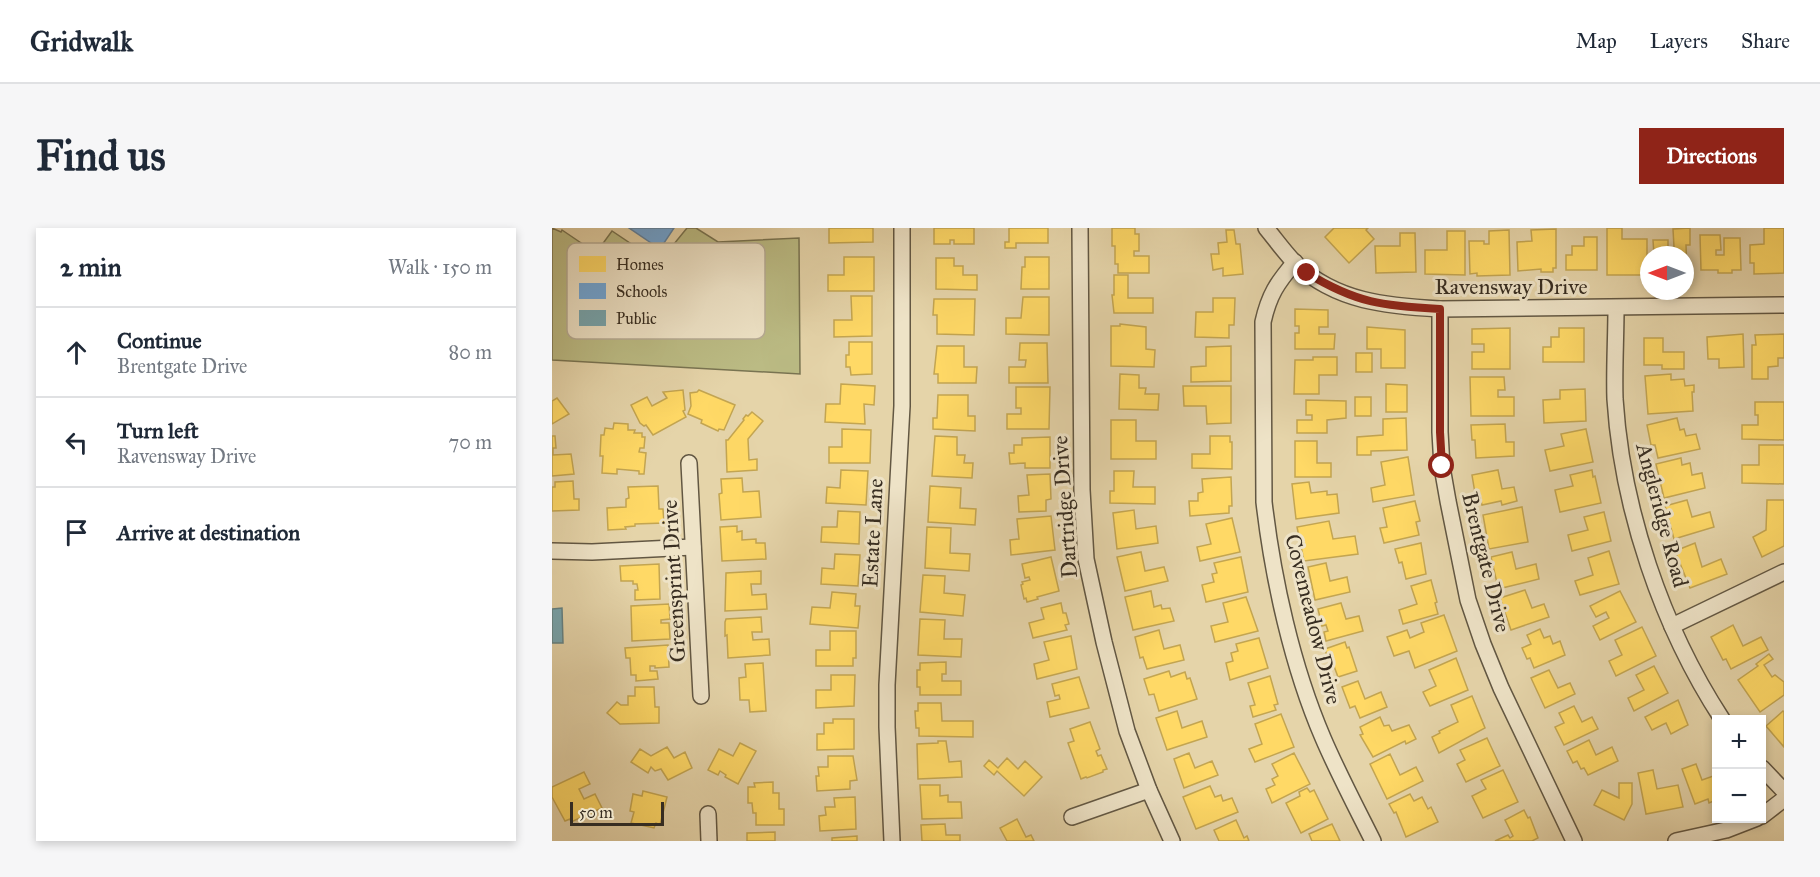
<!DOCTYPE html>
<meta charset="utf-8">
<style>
:root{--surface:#fff;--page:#f6f6f7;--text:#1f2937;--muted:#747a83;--line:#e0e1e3;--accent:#8f2418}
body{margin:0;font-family:"IM FELL Great Primer",serif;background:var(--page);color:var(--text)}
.controls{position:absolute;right:18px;bottom:18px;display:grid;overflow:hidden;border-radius:0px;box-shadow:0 3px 9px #0003}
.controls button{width:54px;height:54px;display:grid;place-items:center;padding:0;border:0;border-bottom:2px solid var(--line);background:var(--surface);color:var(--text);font:30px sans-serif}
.compass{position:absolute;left:1088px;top:18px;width:54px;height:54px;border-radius:50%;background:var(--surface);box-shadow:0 3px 9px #0003;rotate:270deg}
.scale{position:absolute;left:18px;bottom:15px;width:94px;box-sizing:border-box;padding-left:6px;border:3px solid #372d21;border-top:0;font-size:16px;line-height:21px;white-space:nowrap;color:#372d21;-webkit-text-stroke:4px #eee3c7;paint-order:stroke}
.stop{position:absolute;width:18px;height:18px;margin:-14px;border:4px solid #8f2418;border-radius:50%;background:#fff}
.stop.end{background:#8f2418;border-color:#fff;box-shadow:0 2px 6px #0008}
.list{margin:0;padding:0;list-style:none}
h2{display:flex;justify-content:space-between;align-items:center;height:78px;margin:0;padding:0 24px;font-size:26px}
h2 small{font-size:20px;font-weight:400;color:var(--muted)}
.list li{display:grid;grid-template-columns:39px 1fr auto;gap:18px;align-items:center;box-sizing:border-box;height:90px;padding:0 24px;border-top:2px solid var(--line)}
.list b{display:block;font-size:22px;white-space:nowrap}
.list p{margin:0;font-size:20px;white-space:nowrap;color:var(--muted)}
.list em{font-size:20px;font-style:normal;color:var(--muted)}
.icon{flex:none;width:33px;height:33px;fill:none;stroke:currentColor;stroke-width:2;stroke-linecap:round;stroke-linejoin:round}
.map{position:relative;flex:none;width:1232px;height:613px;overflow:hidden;border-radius:0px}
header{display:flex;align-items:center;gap:36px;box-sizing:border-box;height:84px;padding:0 30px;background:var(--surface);border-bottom:2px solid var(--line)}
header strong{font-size:28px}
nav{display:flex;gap:33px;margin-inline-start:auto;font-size:21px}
.intro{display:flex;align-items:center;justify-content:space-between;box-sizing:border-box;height:144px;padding:0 36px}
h1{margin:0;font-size:42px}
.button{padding:15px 27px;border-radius:0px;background:var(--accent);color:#fff;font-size:21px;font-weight:700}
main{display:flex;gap:36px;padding:0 36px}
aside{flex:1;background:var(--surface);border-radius:0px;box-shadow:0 3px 9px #0003}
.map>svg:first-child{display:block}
.green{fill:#bbbb84;stroke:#797452;stroke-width:1.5}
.homes{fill:#ffd966;stroke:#c3a551;stroke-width:1.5}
.schools{fill:#6fa8dc;stroke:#5e83a4;stroke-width:1.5}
.public{fill:#76a5af;stroke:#638184;stroke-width:1.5}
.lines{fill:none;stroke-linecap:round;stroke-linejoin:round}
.minor-casing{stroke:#625743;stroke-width:18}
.minor{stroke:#eee3c7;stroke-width:15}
.route{stroke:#8f2418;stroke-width:8}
.labels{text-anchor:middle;stroke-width:6;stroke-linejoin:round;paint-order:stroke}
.street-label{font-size:22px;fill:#372d21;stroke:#eee3c7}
.key{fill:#eee3c7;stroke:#b7ac95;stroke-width:1.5}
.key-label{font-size:16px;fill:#372d21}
</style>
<header>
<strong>Gridwalk</strong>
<nav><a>Map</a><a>Layers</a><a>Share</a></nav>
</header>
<div class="intro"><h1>Find us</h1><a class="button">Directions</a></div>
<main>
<aside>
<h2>2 min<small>Walk · 150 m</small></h2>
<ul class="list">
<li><svg class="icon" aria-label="ahead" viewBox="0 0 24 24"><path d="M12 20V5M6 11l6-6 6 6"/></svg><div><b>Continue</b><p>Brentgate Drive</p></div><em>80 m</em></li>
<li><svg class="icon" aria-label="left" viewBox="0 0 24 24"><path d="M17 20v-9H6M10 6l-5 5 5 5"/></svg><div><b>Turn left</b><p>Ravensway Drive</p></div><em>70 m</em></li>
<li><svg class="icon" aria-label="arrive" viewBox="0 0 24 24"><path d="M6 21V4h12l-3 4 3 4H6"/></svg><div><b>Arrive at destination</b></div></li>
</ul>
</aside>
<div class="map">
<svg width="1232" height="613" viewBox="0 0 1232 613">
<rect width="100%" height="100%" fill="#e5d4a9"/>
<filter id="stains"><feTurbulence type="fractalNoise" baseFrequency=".00333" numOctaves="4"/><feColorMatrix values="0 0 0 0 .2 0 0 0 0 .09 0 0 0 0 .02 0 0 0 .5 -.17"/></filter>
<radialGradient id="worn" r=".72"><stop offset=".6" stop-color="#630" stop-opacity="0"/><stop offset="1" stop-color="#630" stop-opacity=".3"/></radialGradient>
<polygon class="green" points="0,0 9,4 10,2 44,25 60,3 84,19 106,25 122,16 135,0 144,0 166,14 247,10 248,146 0,132"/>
<g class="homes">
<polygon points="277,0 321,0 321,14 277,15"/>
<polygon points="382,0 422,0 422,16 402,16 402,12 398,12 398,16 382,16"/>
<polygon points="457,0 496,0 496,15 464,15 464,20 453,20 453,14 457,14"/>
<polygon points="560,0 583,0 583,6 587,6 587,23 582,23 582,28 597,28 597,45 566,45 566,36 563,36 563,18 560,18"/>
<polygon points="782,0 816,0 814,2 822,11 797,35 773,9"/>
<polygon points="1055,0 1070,0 1070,11 1095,11 1095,47 1055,47"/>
<polygon points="1138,0 1138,17 1134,17 1135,44 1133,44 1133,27 1102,27 1101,12 1116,12 1116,19 1122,19 1121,1"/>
<polygon points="1212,0 1232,0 1232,45 1202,46 1202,35 1198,35 1198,17 1212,16"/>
<polygon points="1004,1 1004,40 1001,40 1001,44 989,44 989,41 966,43 965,14 980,13 979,2"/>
<polygon points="674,2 682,2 684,16 688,16 691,46 671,48 671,40 661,42 659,26 667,26 666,15 675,14"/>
<polygon points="957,2 958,47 925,48 925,45 918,46 917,13 932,13 932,16 937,16 937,3"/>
<polygon points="895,3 913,3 913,47 873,46 873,22 895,22"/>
<polygon points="848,5 863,5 864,44 824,45 823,18 848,18"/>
<polygon points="1148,7 1168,7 1169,22 1164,22 1164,27 1172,27 1172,10 1188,10 1189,42 1180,42 1180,45 1166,45 1166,42 1149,42"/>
<polygon points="1032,9 1045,9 1045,42 1014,42 1014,27 1020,27 1020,18 1032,18"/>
<polygon points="292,29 322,29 322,63 276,63 276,47 292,47"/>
<polygon points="473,29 497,29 497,61 469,61 470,39 473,39"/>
<polygon points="384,30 402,30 402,38 411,38 411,47 425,47 425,62 384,61"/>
<polygon points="562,47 576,47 576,70 601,70 601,85 562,85 560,67 562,67"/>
<polygon points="299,68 320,68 320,108 282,109 282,92 300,92"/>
<polygon points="471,69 497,69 497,107 454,106 454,90 469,90"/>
<polygon points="661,70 683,70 682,97 677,97 677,110 643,109 644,84 661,84"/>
<polygon points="382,71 423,71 422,107 385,106 385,87 381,87"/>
<polygon points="743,81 776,82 776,99 767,99 767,106 783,106 782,121 743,121 743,105 747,105 747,98 743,98"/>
<polygon points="568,96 594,99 594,121 603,122 602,139 559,138 559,98 568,98"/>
<polygon points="815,99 853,102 853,140 829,140 829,121 815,121"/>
<polygon points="958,100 958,141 920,141 920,124 932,124 932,116 920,116 920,101"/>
<polygon points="1007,100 1032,100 1032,134 991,134 991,119 999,119 999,109 1007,109"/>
<polygon points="1191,106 1192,139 1167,140 1167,131 1156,131 1155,109"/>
<polygon points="1232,106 1232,130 1226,130 1226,138 1216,139 1216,151 1200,151 1200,117 1204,117 1203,107"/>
<polygon points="1092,110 1111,110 1111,124 1132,124 1132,141 1110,141 1110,137 1092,137"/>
<polygon points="297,114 320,114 320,146 299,147 298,139 294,139 294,127 297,127"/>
<polygon points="468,115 495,115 496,155 457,155 457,139 473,139 474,132 467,132"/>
<polygon points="385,118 412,118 412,139 425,139 424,155 386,155 386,146 382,146"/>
<polygon points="679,118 679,153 639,154 639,139 654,138 654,119"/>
<rect x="804" y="125" width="16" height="19"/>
<polygon points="761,129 785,129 785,147 767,147 767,166 742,166 743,132 761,132"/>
<polygon points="568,146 587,147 587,160 594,160 593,166 607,166 606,182 567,181"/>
<polygon points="1119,146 1119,152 1132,151 1133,158 1142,157 1142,164 1140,164 1141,183 1096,186 1093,148"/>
<polygon points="918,149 952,149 953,162 946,162 946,169 962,169 962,188 919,188"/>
<polygon points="289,156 323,158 322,177 312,176 313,196 273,194 274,176 288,176"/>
<polygon points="834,156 855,157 855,184 834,184"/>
<polygon points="631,158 679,158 679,195 655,196 654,178 632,178"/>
<polygon points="464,159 498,159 497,201 455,201 455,186 469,186 469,180 464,180"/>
<polygon points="1033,161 1034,193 992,195 991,172 1008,171 1008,162"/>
<polygon points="131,162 133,182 131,183 134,189 101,207 94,197 92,198 88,195 79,177 95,169 100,178 115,170 111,164"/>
<polygon points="147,162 183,177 172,202 167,201 166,203 149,195 150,192 136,186 139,178 138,165 145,164"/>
<polygon points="386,167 416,167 416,188 423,188 423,203 381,201 381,190 385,190"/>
<rect x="803" y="169" width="16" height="19"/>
<polygon points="5,170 17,186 0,196 0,173"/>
<polygon points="754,172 794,173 794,190 775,192 775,205 745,205 745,192 760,192 760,187 754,187"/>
<polygon points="1203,174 1232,174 1232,212 1190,211 1190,197 1206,197 1206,187 1203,187"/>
<polygon points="200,184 211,193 196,211 197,232 205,231 205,242 175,244 174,212 176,212 192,192 191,191 194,187 196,188"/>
<polygon points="854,190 855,222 819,223 819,227 805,227 805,209 831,207 831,191"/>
<polygon points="1125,190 1128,202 1132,201 1134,208 1144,206 1148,221 1106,230 1103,217 1099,217 1095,197"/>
<polygon points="559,192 584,192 584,213 604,213 604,231 559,231"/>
<polygon points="62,195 76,196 76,202 83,202 82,205 90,205 90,209 93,209 92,220 88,220 87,224 94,225 92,246 87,246 87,243 65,241 65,246 50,245 51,228 48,228 49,207 52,207 53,200 61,201"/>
<polygon points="953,196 954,214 962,214 962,228 924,230 923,212 920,212 919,197"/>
<polygon points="290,201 319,202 318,235 277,235 277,219 290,219"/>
<polygon points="1034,201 1041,234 998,243 993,222 1012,218 1009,206"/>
<polygon points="0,208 3,208 4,220 1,220 1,227 19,226 22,246 0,248"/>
<polygon points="383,208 405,209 405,227 413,227 412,235 421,235 420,250 380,248"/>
<polygon points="658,208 678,208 678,214 680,214 680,241 640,240 640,226 658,226"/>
<polygon points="498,209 498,240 473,240 473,235 458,236 457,225 462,225 462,217 470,217 470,210"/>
<polygon points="743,213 765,213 765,235 779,235 779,249 743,249"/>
<polygon points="1207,217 1232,217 1232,256 1190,255 1190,237 1207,237"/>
<polygon points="856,229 862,267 821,274 819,260 833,257 829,234"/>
<polygon points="1129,230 1130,237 1138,235 1140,247 1150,245 1153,260 1112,270 1104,236"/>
<polygon points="289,242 316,243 314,277 274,275 275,259 288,260"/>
<polygon points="946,242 950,261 962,259 965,273 950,277 949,273 930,277 927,264 923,265 920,247"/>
<polygon points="1040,242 1041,249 1043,248 1049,275 1008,284 1003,262 1021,258 1018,247"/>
<polygon points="562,243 582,243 581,259 603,259 603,276 558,275 558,263 562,263"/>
<polygon points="498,246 499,271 494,272 494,283 467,284 466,268 477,267 475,247"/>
<polygon points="679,249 680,278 677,278 677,285 638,288 637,273 646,273 646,265 651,264 650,251"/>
<polygon points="190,250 191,264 207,263 209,289 169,292 167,266 170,265 169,251"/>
<polygon points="21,253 22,271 27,271 27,282 0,283 0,259 3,259 3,254"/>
<polygon points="757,254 759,265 775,263 775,267 785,266 787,285 744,291 740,256"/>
<polygon points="106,258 107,281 111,281 112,295 83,296 83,298 73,299 74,301 56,302 55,280 74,279 74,271 77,270 76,259"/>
<polygon points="378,258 409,260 408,280 424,281 423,297 376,294"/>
<polygon points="1135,272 1140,289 1158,284 1162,299 1122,311 1113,278"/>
<polygon points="1215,272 1232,272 1232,318 1210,329 1201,309 1214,302"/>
<polygon points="863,273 868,293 864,294 867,307 832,315 828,300 835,299 831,280"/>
<polygon points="970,279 976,314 937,321 931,287"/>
<polygon points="582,282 584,301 604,298 606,315 565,321 561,285"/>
<polygon points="286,283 308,284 307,316 269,314 270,299 285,299"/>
<polygon points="1052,284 1059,313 1020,323 1016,307 1036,302 1032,289"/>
<polygon points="499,288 503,322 459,327 458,312 467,311 465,291"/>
<polygon points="680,290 688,324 648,333 645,319 659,316 654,296"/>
<polygon points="777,293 781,311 803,308 806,326 752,333 745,299"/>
<polygon points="185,298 185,304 190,303 190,312 204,311 204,315 213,315 214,331 170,333 168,299"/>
<polygon points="375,299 399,300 398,325 418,326 417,343 373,340"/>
<polygon points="869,315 874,346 854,351 850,334 847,335 843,321"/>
<polygon points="1143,315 1150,339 1169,331 1175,346 1138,360 1123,323"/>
<polygon points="1057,323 1067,356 1028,367 1023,353 1041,347 1036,330"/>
<polygon points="589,324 593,343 612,339 616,353 573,363 565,329"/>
<polygon points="960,324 964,341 984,336 987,351 950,360 948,354 945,355 939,329"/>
<polygon points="283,326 308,327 306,358 269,356 270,340 282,341"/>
<polygon points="499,329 507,363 485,369 486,371 475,374 474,370 472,371 469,357 471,356 470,354 478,352 477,349 473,350 470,336"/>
<polygon points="689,329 696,364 654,374 650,357 662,354 660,346 665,345 662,335"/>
<polygon points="774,335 778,353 795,349 798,364 763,372 756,339"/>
<polygon points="107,336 108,371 83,372 83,362 86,362 85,356 81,356 81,353 69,353 68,338"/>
<polygon points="209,343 209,356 199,356 200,367 214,366 215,381 173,383 174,345"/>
<polygon points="371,347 393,348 392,365 413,367 411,388 368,384"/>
<polygon points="879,352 885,374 883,375 886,386 851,396 847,382 865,376 859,358"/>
<polygon points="973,362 980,380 992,376 997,389 959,402 948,370"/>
<polygon points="599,363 602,379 609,377 610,381 618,380 622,393 581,402 573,369"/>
<polygon points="1068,363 1084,394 1048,412 1041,398 1057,390 1054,384 1044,389 1038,378"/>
<polygon points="280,364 304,366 303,378 308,378 306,400 258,396 260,379 278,380"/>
<polygon points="694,369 706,403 663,414 659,398 676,394 671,375"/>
<polygon points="509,375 511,385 514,385 517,396 513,397 515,402 481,410 477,395 492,391 489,380"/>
<polygon points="789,375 794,391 807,388 811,403 774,413 772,404 776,403 774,397 770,398 766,381"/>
<polygon points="117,376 118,391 109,392 109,395 117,395 118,411 80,413 79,378"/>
<polygon points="892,387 905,423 863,440 857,423 842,428 835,409 855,402 858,410 872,404 869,395"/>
<polygon points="209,389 210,404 200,404 201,412 217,411 218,427 176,430 175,407 173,408 173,394 174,391"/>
<polygon points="368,391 393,392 392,411 410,411 409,429 366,427"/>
<polygon points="1181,397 1191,418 1209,409 1216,422 1179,441 1174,431 1171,432 1159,409"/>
<polygon points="1090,399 1104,428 1064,448 1057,433 1070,427 1063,412"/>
<polygon points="988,401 992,410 998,408 1001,416 1008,413 1013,427 982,440 978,430 975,431 970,420 979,416 975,407"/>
<polygon points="607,402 612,421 628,417 632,432 595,441 591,429 588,430 583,409"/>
<polygon points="278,403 304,403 304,430 301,430 301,438 264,438 264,422 278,422"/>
<polygon points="519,408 525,441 485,451 482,436 497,432 492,414"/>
<polygon points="707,410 716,440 678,452 674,435 681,433 679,425 686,423 684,416"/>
<polygon points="793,414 795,420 797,419 805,443 786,449 779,430 776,431 773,421"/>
<polygon points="116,417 117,439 103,440 103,438 98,438 98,443 105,443 106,451 84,453 84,447 79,447 78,430 74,430 73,420"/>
<polygon points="1217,426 1221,431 1212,437 1220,449 1223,447 1232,454 1232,467 1208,484 1186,452 1206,438 1204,436"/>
<polygon points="904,430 916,462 878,478 871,464 884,458 877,442"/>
<polygon points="394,434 394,446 390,446 390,453 409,453 409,467 368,467 368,459 365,459 365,442 368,442 368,435"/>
<polygon points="211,435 214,483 198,484 197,472 188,472 187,450 194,449 193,436"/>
<polygon points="1102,438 1116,465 1082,483 1076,470 1092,462 1084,447"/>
<polygon points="997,442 1006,460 1018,455 1023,466 993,480 979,450"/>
<polygon points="617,443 619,449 633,444 635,451 638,450 645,471 607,483 602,466 597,467 592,451"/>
<polygon points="279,447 303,447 302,478 264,480 264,462 279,462"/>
<polygon points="718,448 726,476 722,477 724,482 701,489 698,478 703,477 696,455"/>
<polygon points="527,449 537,480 498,489 495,474 508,471 507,467 503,468 500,456"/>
<polygon points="806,453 813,471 829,464 835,479 808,490 803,478 798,480 790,459"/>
<polygon points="83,459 102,459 103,479 107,479 107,495 68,496 55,485 65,474 69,477 76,477 76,468 83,468"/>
<polygon points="920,468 933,500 887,525 880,509 888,505 887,503 906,494 899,477"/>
<polygon points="1126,472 1136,497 1119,506 1114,495 1100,502 1093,489"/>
<polygon points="366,475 389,475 390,493 421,493 421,509 367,508 367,500 364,500 363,483 366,483"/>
<polygon points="1022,478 1030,494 1040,489 1046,501 1012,517 1003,499 1012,495 1007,485"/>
<polygon points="625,483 630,500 650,493 655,509 615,522 604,490"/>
<polygon points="1231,483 1232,484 1232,519 1214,498"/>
<polygon points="729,486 742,519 703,534 697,521 710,516 703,496"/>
<polygon points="828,489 832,498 837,497 840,503 857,497 864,511 854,516 853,513 821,529 808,507 811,506 808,499"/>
<polygon points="281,491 302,491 302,521 265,522 265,506 272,506 272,495 281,495"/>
<polygon points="538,494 548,521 544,523 546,528 549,527 555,541 551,542 551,544 535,550 534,549 529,551 516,515 522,513 518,501"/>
<polygon points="935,510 948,538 914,554 905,536 913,532 908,522"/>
<polygon points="1037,512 1044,527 1060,519 1066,533 1036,547 1032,540 1029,541 1025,533 1021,535 1015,523"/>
<polygon points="386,513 394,513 397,534 409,533 410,549 366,551 365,516 386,515"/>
<polygon points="188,515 204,523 186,556 173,549 174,547 168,543 166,547 156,542 167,521 181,528"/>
<polygon points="115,519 122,530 133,524 140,540 116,552 109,541 103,543 99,539 96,545 79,534 88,521 99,528"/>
<polygon points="637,525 643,540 660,533 666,547 632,560 622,531"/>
<polygon points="742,525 758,556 720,575 714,561 723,557 720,551 726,548 720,536"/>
<polygon points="838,526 848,547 864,539 871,553 835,571 818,536"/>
<polygon points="276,528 301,528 305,552 298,553 298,561 265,563 264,548 267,548 266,539 276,539"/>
<polygon points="455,530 466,541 473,533 490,549 472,568 445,543 442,547 432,538 437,532 446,540"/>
<polygon points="1144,536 1150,552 1164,547 1164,572 1157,575 1156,571 1143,576 1130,541"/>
<polygon points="951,542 966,574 931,590 920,568 934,561 929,552"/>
<polygon points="1101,542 1105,561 1126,557 1131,579 1094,586 1086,545"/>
<polygon points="32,544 38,556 27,561 32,571 43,566 50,580 19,594 18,591 13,593 0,569 0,559"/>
<polygon points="221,554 221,565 227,565 227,581 232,581 232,597 204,597 204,585 201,585 200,575 196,575 196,559 203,559 202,555"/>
<polygon points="1067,555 1080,555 1080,576 1072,592 1042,577 1050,562 1067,570"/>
<polygon points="368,557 388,557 388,568 396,567 396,574 409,574 410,590 370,591"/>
<polygon points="658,558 663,569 669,567 671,573 680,570 686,584 644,601 631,569"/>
<polygon points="755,560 758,564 762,562 776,591 749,605 734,575 748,568 747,564"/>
<polygon points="91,563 115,569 108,597 104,595 102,600 79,595 82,584 78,583 81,566 90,568"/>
<polygon points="858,566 862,573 870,569 876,581 879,579 886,594 854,609 844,584 842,585 837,576"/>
<polygon points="303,569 304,601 268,603 267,588 274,587 273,579 283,579 282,570"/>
<polygon points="972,582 976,590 978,589 986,610 980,613 943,613 956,607 958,610 961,608 953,592"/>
<polygon points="465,591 474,609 479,607 482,613 455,613 448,600"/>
<polygon points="684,592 692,610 695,608 697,613 667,613 662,602"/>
<polygon points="393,596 394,607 408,607 408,613 370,613 369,597"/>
<polygon points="780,596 788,613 760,613 757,606"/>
<polygon points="223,604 223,613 195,613 195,605"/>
<polygon points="305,608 305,613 280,613 280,610"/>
</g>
<polygon class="schools" points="77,0 122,0 108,21"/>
<polygon class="public" points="10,380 11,415 0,415 0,381"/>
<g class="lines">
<g class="minor-casing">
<g id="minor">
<polyline points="528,0 530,262 534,331 552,414 575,503 597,562 620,613"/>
<path d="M714 0C724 12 733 25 744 36 785 74 835 78 888 81L1232 77"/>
<path d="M743 34C725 55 717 67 711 94L712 274C721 351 740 438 771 510 786 545 804 579 821 613"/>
<path d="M1064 80C1064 110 1062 141 1063 171 1070 281 1110 399 1170 491"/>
<polyline points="888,81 888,204 890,239 896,273 916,372 931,416 949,460 1022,613"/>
<polyline points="137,235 149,468"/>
<polyline points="0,323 40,324 141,319"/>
<polyline points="1120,398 1232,344"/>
<polyline points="1210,540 1232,563"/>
<polyline points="156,586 157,613"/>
<polyline points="1210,588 1232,571"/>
<polyline points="520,589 597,562"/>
<polyline points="340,613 335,499 335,457 350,178 350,0"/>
<polyline points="1124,613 1174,602 1205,590"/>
</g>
</g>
<use href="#minor" class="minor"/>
</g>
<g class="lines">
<path class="route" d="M755 45C804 75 831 78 888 81V204L890 238"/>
</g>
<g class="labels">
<g class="street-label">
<text x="959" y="66">Ravensway Drive</text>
<text transform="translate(512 279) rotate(-94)" y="8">Dartridge Drive</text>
<text transform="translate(1111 287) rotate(75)" y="8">Angleridge Road</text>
<text transform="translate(320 305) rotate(-87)" y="8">Estate Lane</text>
<text transform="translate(935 334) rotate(76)" y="8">Brentgate Drive</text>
<text transform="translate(121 353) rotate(-93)" y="8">Greensprint Drive</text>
<text transform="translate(762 391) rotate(76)" y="8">Covemeadow Drive</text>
</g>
</g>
<rect x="15" y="15" width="198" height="96" rx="9" class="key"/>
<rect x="27" y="28" width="27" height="16" fill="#ffd966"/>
<rect x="27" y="55" width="27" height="16" fill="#6fa8dc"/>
<rect x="27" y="82" width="27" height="16" fill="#76a5af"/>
<g class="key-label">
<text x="64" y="42">Homes</text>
<text x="64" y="69">Schools</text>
<text x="64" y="96">Public</text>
</g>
<rect width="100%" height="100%" filter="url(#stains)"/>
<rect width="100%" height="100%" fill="url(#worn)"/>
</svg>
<div class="controls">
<button>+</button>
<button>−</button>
</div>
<svg class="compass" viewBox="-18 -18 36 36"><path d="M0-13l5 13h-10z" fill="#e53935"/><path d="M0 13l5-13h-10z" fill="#747a83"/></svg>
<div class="scale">50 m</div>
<div class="stop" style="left:890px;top:238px"></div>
<div class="stop end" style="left:755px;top:45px"></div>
</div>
</main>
